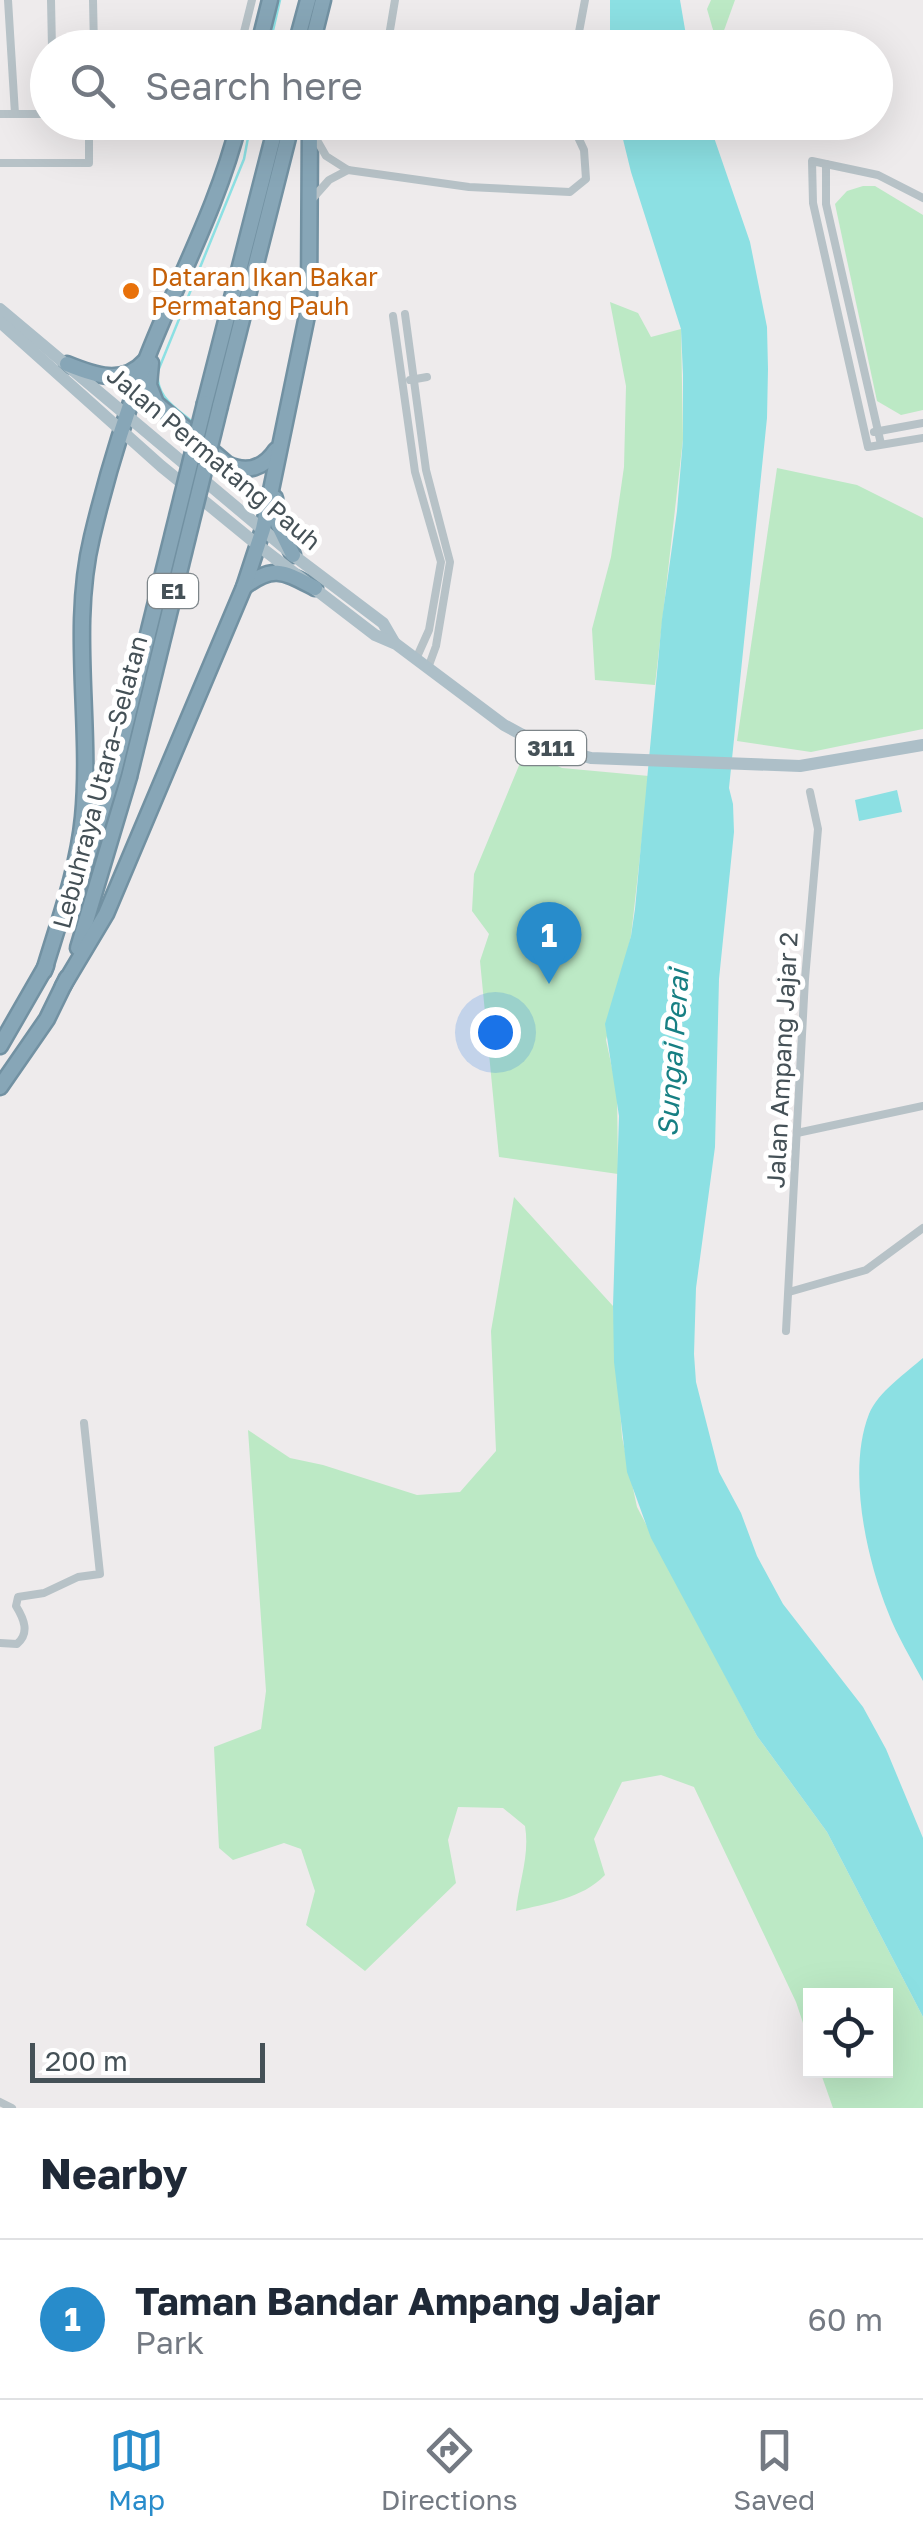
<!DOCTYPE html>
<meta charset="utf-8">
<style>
:root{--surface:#fff;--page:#f6f6f7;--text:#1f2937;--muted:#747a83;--line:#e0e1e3;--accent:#288ccb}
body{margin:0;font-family:"Golos Text",sans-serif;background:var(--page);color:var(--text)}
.controls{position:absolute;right:30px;bottom:30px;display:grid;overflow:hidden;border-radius:0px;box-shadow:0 10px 40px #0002}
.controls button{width:90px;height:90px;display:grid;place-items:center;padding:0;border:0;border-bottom:2px solid var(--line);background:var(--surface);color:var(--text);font:50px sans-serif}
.scale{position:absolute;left:30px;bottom:25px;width:235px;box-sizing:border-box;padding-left:10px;border:5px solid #455157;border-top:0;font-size:28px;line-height:35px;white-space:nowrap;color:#455157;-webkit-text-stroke:8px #fff;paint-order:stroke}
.you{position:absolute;left:495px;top:1032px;width:35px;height:35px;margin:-25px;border:8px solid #fff;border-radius:50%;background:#1a73e8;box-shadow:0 0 0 15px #1a73e833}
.badge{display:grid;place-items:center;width:65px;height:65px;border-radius:50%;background:var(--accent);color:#fff;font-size:32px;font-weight:700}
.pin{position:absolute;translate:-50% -82px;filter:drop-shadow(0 2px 5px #0008)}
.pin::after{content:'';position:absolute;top:52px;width:35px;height:30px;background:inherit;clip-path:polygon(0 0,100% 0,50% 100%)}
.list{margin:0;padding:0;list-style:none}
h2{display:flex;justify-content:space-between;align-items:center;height:130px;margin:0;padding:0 40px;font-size:42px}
h2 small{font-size:32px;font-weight:400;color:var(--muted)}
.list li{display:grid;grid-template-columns:65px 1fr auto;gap:30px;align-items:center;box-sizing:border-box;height:160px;padding:0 40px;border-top:2px solid var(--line)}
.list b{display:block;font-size:38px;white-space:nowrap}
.list p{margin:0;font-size:32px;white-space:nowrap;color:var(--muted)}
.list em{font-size:32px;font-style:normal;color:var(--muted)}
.icon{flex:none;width:55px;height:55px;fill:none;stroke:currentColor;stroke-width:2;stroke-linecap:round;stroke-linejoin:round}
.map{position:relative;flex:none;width:923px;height:2108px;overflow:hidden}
.search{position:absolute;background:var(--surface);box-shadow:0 10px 40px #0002;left:30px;right:30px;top:30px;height:110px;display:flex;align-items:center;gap:25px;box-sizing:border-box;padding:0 35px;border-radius:55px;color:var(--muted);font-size:38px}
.sheet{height:290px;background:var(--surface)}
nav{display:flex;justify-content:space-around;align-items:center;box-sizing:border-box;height:140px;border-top:2px solid var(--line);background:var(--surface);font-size:28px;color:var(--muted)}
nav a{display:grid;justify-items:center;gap:5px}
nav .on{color:var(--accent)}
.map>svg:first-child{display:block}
.green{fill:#bce9c5}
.water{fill:#8ce0e3}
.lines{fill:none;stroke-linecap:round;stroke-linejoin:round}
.stream{stroke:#8ce0e3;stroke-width:2.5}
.motorway-casing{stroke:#7291a2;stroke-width:19}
.minor{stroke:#b7c2c7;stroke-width:8}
.primary{stroke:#adbfc8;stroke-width:12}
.motorway{stroke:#87a6b7;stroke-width:14}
.motorway-bridge-casing{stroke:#7291a2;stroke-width:19;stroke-linecap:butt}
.motorway-bridge{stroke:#87a6b7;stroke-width:14}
.food-dot{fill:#e8710a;stroke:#fff;stroke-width:4}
.labels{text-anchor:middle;stroke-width:10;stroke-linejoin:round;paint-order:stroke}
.shield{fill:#fff;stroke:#7d8589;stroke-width:2.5}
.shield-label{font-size:22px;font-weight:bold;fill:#455157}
.food-label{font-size:25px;fill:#c56008;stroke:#fff;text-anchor:start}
.street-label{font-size:25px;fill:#455157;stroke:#fff}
.water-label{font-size:28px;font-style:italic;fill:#177f83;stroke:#fff}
</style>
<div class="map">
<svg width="923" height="2108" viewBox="0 0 923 2108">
<rect width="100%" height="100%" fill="#eeebec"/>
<g class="green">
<polygon points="711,0 735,0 718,47 707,9"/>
<polygon points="863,186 875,186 923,215 923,410 901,415 877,401 835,204 847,191"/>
<polygon points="610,302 638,313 651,337 681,329 683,439 655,685 595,680 592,629 611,557 624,467 626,386"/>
<polygon points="777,468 857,485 923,518 923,729 811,752 737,741"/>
<polygon points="525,751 562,768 649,776 631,936 606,1040 617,1091 618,1174 499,1157 480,961 489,934 472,911 474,874"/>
<path d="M514 1197 613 1306 622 1437 637 1507 757 1736 827 1832 923 2017V2108H833L820 2071 886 2070V1996H810V2044L796 2002 694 1787 661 1775 622 1782 594 1839 605 1875C582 1899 547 1903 516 1911 519 1882 530 1855 525 1826L503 1808 458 1807 448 1840 456 1883 365 1971 306 1925 315 1891 301 1849 284 1843 233 1860 219 1848 214 1747 261 1729 266 1691 248 1430 290 1458 323 1465 417 1495 460 1492 496 1451 491 1331Z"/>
</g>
<g class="water">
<polygon points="610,0 680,0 688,47 610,47"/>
<polygon points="619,123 709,123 750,242 767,327 768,369 767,418 729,788 733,804 734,832 719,979 715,1147 696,1288 694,1354 696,1382 719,1472 741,1513 757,1556 783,1604 863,1707 886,1749 923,1838 923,2017 827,1832 757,1736 651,1538 627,1472 614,1362 613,1306 619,1116 605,1024 631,936 635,909 662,619 677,511 683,439 683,375 681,329 631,172"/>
<polygon points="897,790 902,812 859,821 855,800"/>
<path d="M923 1358V1681C911 1658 897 1636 888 1612 866 1557 847 1470 869 1414 878 1392 906 1373 923 1358Z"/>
</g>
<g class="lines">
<g class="stream">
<polyline points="269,48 280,0"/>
<path d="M190 420C173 406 155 395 158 371L244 159 251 122"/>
</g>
<g class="motorway-casing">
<g id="motorway">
<polyline points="258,48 270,0"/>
<polyline points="295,48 308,0"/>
<polyline points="311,48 323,0"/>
<path d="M151 363 149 385 156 403 227 464C247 474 264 468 276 450"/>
<path d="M67 364C94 375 123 386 145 361"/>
<polyline points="205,403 277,122"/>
<polyline points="220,406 292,122"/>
<polyline points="275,498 278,524 293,555"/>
<path d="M244 587C274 564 284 572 315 588"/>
<polyline points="77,891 114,772"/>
<polyline points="78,948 129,777"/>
<path d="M44 971C59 921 78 869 83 817 92 725 70 628 92 537 106 478 124 419 145 363 176 282 218 207 239 122"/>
<polyline points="63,986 106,914 244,587 263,529 309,306 310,122"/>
<polyline points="0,1046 46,966"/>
<polyline points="0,1087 47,1019 67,978"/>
</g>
</g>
<g class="minor">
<polyline points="8,0 15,114"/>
<polyline points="51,0 52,48"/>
<polyline points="93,0 94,48"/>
<polyline points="93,45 240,47"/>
<polyline points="240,48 252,0"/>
<polyline points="387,48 395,0"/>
<polyline points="576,48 585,0"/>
<polyline points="0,114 48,114"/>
<polyline points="314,135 326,156 348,170 469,187 570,192 586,179 584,150 571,122"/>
<polyline points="0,163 89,163 89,122"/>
<polyline points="826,164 826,204 881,444"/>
<polyline points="313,198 329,180 348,170"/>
<polyline points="923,198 878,175 812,161 813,203 868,447 923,438"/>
<polyline points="405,314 426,470 450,562 436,646 428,668"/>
<polyline points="393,316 415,472 441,562 429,630 416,659"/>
<polyline points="410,380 427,377"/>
<polyline points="874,432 923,423"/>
<polyline points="797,1133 923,1106"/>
<polyline points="789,1292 866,1270 923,1228"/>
<polyline points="786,1331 805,979 818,829 810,792"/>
<path d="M0 1643 17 1644C30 1633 24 1619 16 1606L18 1597 44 1593 78 1577 100 1574 84 1423"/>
<polyline points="0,2102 12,2108"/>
</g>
<g class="primary">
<polyline points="0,309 293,555 383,623 394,642"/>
<polyline points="0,322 161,466 259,546 375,635 396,644 504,725 539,744 591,758 800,766 923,745"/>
</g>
<use href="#motorway" class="motorway"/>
<g class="motorway-bridge-casing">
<g id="motorway-bridge">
<polyline points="114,772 205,403"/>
<polyline points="129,777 220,406"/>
</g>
</g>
<use href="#motorway-bridge" class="motorway-bridge"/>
</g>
<circle class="food-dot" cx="131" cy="291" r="10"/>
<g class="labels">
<g class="shield">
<rect x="148" y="574" width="50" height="34" rx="8"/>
<rect x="516" y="731" width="70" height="34" rx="8"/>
</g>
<g class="shield-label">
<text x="173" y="599">E1</text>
<text x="551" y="756">3111</text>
</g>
<g class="food-label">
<text x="151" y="286">Dataran Ikan Bakar<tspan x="151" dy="29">Permatang Pauh</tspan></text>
</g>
<g class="street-label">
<text transform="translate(214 458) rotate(40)" y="9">Jalan Permatang Pauh</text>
<text transform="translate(100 782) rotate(-75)" y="9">Lebuhraya Utara–Selatan</text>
<text transform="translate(782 1060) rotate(-87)" y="9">Jalan Ampang Jajar 2</text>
</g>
<g class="water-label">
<text transform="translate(673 1053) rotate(-86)" y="10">Sungai Perai</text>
</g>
</g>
</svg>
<div class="controls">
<button><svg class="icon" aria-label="locate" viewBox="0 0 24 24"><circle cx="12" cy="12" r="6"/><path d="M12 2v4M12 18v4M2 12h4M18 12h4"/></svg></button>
</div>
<div class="scale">200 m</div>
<div class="you"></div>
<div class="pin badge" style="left:549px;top:984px">1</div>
<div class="search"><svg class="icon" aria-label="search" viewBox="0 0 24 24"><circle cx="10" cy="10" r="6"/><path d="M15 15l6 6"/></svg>Search here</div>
</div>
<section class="sheet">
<h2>Nearby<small></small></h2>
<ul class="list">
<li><span class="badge">1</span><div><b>Taman Bandar Ampang Jajar</b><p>Park</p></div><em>60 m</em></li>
</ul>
</section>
<nav>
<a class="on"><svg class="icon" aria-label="map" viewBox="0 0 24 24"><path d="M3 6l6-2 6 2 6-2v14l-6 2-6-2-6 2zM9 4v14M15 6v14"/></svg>Map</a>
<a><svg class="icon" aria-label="directions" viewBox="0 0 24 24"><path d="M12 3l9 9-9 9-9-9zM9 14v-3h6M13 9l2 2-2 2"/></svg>Directions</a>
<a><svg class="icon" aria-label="saved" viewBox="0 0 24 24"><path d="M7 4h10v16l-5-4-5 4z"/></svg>Saved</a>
</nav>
